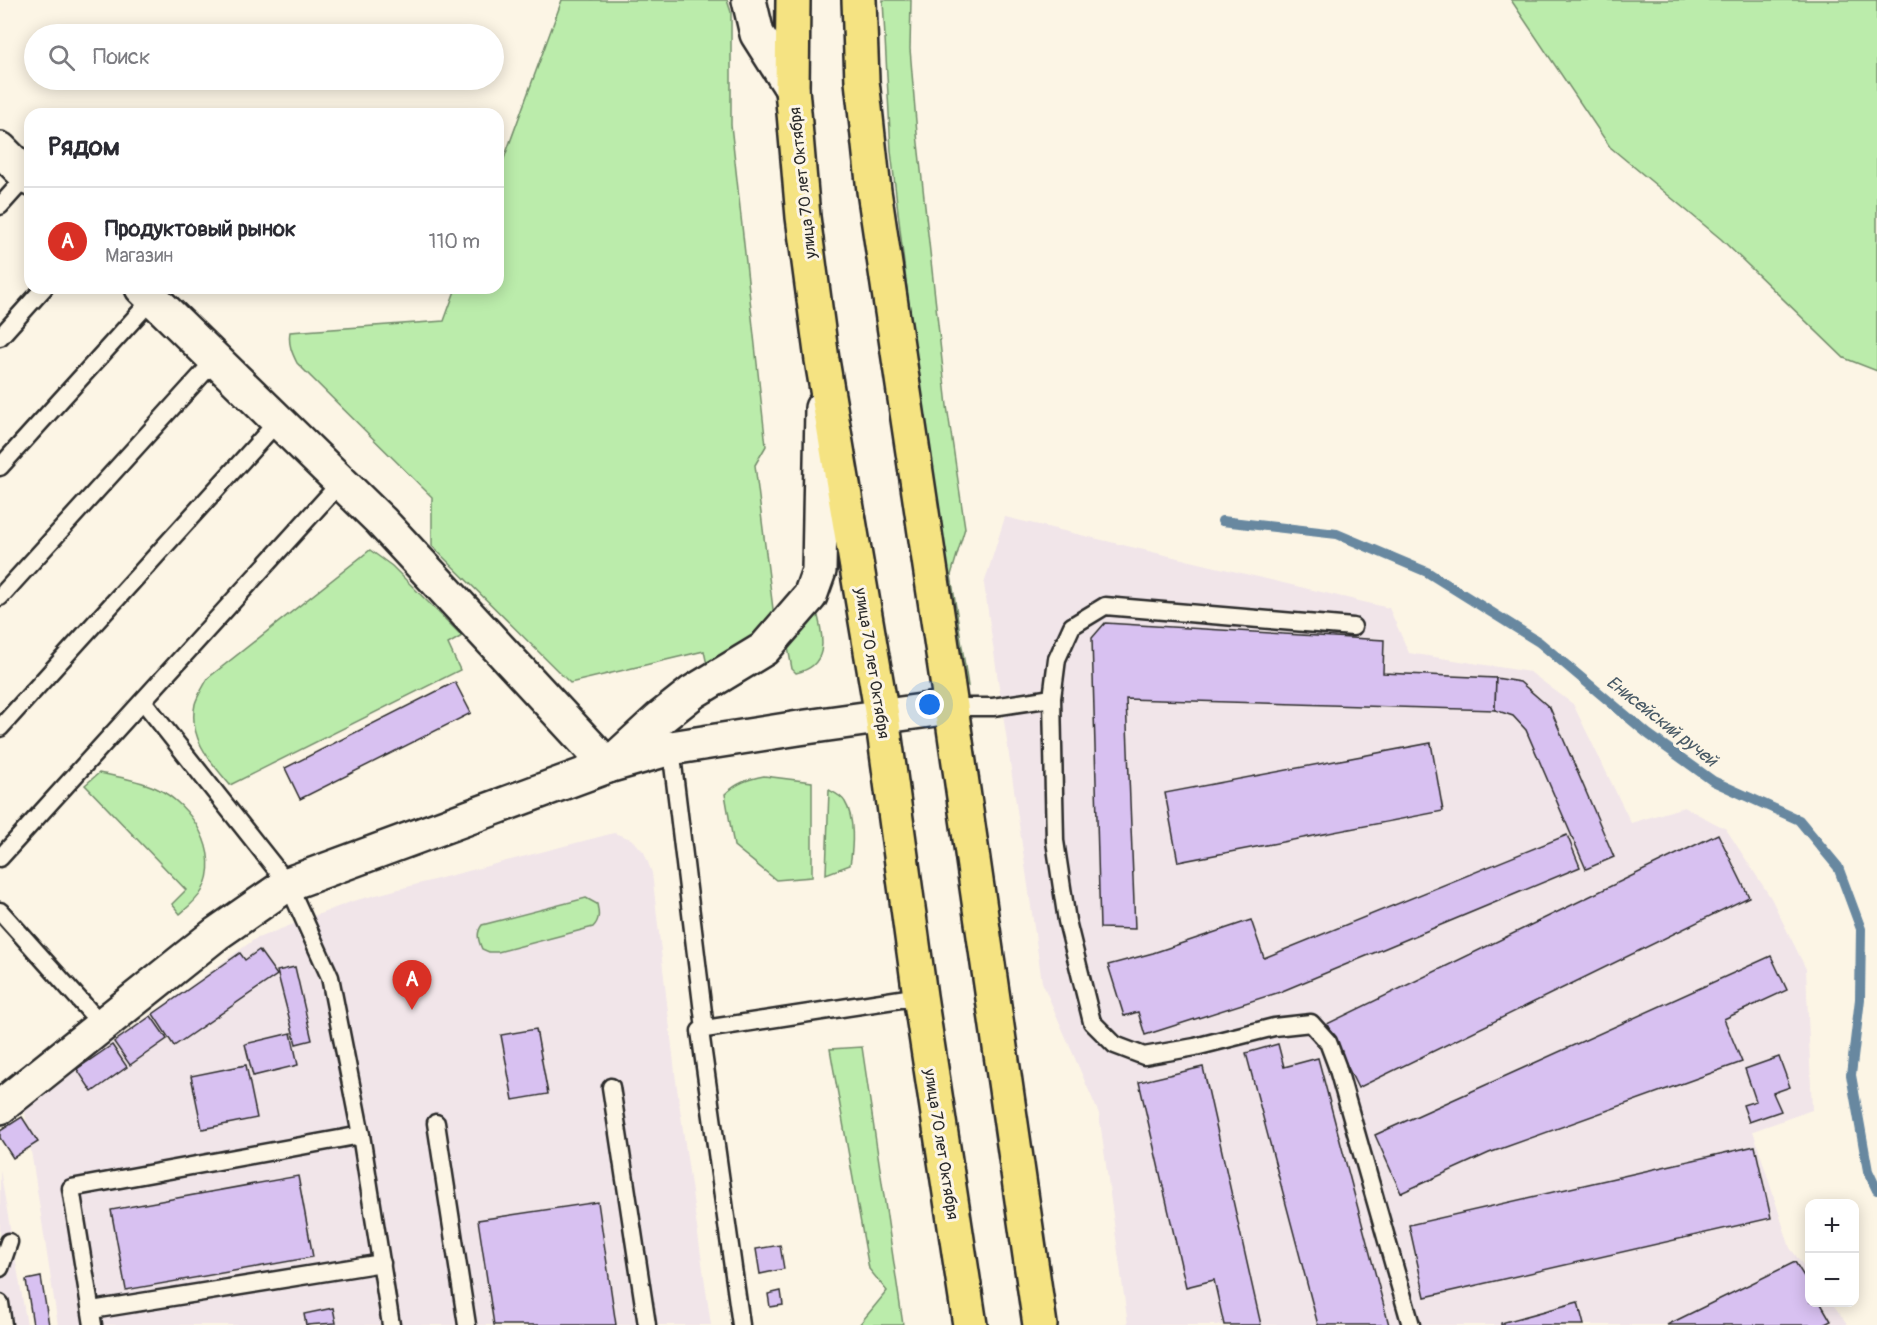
<!DOCTYPE html>
<html lang="ru">
<meta charset="utf-8">
<style>
:root{--surface:#fff;--page:#f7f7f7;--text:#2b2b33;--muted:#7c7c81;--line:#e1e1e2;--accent:#d93025}
body{margin:0;font-family:Pangolin,sans-serif;background:var(--page);color:var(--text)}
.controls{position:absolute;right:18px;bottom:18px;display:grid;overflow:hidden;border-radius:12px;box-shadow:0 3px 15px #0003}
.controls button{width:54px;height:54px;display:grid;place-items:center;padding:0;border:0;border-bottom:2px solid var(--line);background:var(--surface);color:var(--text);font:30px sans-serif}
.you{position:absolute;left:930px;top:705px;width:21px;height:21px;margin:-15px;border:4px solid #fff;border-radius:50%;background:#1a73e8;box-shadow:0 0 0 9px #1a73e833}
.badge{display:grid;place-items:center;width:39px;height:39px;border-radius:50%;background:var(--accent);color:#fff;font-size:20px;font-weight:700}
.pin{position:absolute;translate:-50% -50px;filter:drop-shadow(0 2px 3px #0008)}
.pin::after{content:'';position:absolute;top:32px;width:21px;height:18px;background:inherit;clip-path:polygon(0 0,100% 0,50% 100%)}
.list{margin:0;padding:0;list-style:none}
h2{display:flex;justify-content:space-between;align-items:center;height:78px;margin:0;padding:0 24px;font-size:26px}
h2 small{font-size:20px;font-weight:400;color:var(--muted)}
.list li{display:grid;grid-template-columns:39px 1fr auto;gap:18px;align-items:center;box-sizing:border-box;height:108px;padding:0 24px;border-top:2px solid var(--line)}
.list b{display:block;font-size:22px;white-space:nowrap}
.list p{margin:0;font-size:20px;white-space:nowrap;color:var(--muted)}
.list em{font-size:20px;font-style:normal;color:var(--muted)}
.icon{flex:none;width:33px;height:33px;fill:none;stroke:currentColor;stroke-width:2;stroke-linecap:round;stroke-linejoin:round}
.map{position:relative;flex:none;width:1877px;height:1325px;overflow:hidden}
.search{position:absolute;background:var(--surface);box-shadow:0 3px 15px #0003;left:24px;top:24px;width:480px;height:66px;display:flex;align-items:center;gap:15px;box-sizing:border-box;padding:0 21px;border-radius:33px;color:var(--muted);font-size:22px}
.panel{position:absolute;background:var(--surface);box-shadow:0 3px 15px #0003;left:24px;top:108px;width:480px;height:186px;border-radius:18px}
.map>svg:first-child{display:block}
.built{fill:#f1e5e9}
.green{fill:#bbecab;stroke:#738c6b;stroke-width:1.5}
.lines{fill:none;stroke-linecap:round;stroke-linejoin:round}
.stream{stroke:#6788a0;stroke-width:10}
.building{fill:#d8c1f1;stroke:#2b2b2b;stroke-width:1.5}
.service-casing{stroke:#2b2b2b;stroke-width:21}
.minor-casing{stroke:#2b2b2b;stroke-width:38}
.primary-casing{stroke:#2b2b2b;stroke-width:38}
.service{stroke:#fcf5e5;stroke-width:16}
.minor{stroke:#fcf5e5;stroke-width:33}
.primary{stroke:#f5e382;stroke-width:33}
.labels{text-anchor:middle;stroke-width:6;stroke-linejoin:round;paint-order:stroke}
.street-label{font-size:16px;fill:#2b2b2b;stroke:#fcf5e5}
.water-label{font-size:18px;font-style:italic;fill:#495a66;stroke:#fcf5e5}
</style>
<div class="map">
<svg width="1877" height="1325" viewBox="0 0 1877 1325">
<rect width="100%" height="100%" fill="#fcf5e5"/>
<filter id="ink" filterUnits="userSpaceOnUse"><feTurbulence type="fractalNoise" baseFrequency=".0167" numOctaves="2"/><feDisplacementMap in="SourceGraphic" scale="12" xChannelSelector="R" yChannelSelector="G"/><feConvolveMatrix kernelMatrix="1 2 1 2 8 2 1 2 1" color-interpolation-filters="sRGB"/></filter>
<g filter="url(#ink)">
<g class="built">
<polygon points="1005,517 1389,608 1409,653 1530,672 1573,704 1631,823 1684,807 1726,829 1771,898 1806,969 1812,1110 1753,1131 1790,1248 1809,1273 1810,1302 1832,1303 1848,1325 1128,1325 1099,1114 1042,982 984,584"/>
<polygon points="614,833 631,839 644,852 652,873 676,1081 711,1325 58,1325 24,1106 255,939 353,901"/>
<polygon points="0,1170 27,1325 0,1325"/>
</g>
<g class="green">
<path d="M562 0H727L731 12V125L766 446 755 465 774 617 764 636 707 665 704 651 570 683 432 546V497L297 363C292 353 288 344 290 332L444 321 456 288H498V175Z"/>
<polygon points="883,0 911,0 910,49 917,134 947,406 965,528 951,575 968,686 962,683 915,359 891,151"/>
<polygon points="1511,0 1877,0 1877,371 1844,358 1721,239 1610,147"/>
<path d="M370 550 392 566 462 636 448 644 460 670 230 785C210 761 188 738 195 704 197 696 204 686 208 678Z"/>
<path d="M815 614 818 616C824 640 828 666 796 673L792 669 787 642Z"/>
<path d="M99 773C119 777 138 780 156 788 191 804 223 853 202 891 197 900 188 907 180 914L172 904 186 890 85 785Z"/>
<path d="M764 776 812 782V877L776 880 734 846 725 794C737 783 748 779 764 776Z"/>
<path d="M829 790C835 793 842 796 845 802 855 818 853 847 850 865L826 874Z"/>
<path d="M586 898 597 904C599 913 600 920 593 927L498 952H489L482 949C478 940 476 933 482 925Z"/>
<polygon points="862,1047 903,1325 859,1325 887,1291 869,1269 830,1049"/>
</g>
<g class="lines">
<polyline class="stream" points="1222,521 1337,534 1427,572 1539,642 1648,734 1713,781 1799,820 1838,867 1861,929 1860,999 1851,1075 1868,1171 1877,1190"/>
</g>
<g class="building">
<polygon points="1105,623 1384,640 1383,673 1496,678 1495,710 1126,699 1135,929 1100,928 1092,638"/>
<polygon points="1496,678 1520,682 1550,708 1614,857 1586,869 1526,730 1513,716 1495,710"/>
<polygon points="455,682 471,713 300,799 285,768"/>
<polygon points="1431,743 1443,811 1178,862 1165,793"/>
<polygon points="1718,834 1749,897 1358,1088 1327,1024"/>
<polygon points="1567,835 1580,867 1280,992 1145,1035 1138,1012 1124,1016 1108,965 1153,953 1251,920 1264,958"/>
<polygon points="259,950 277,975 174,1046 153,1014 240,953 245,960"/>
<polygon points="1771,956 1787,990 1724,1019 1742,1062 1489,1153 1401,1193 1375,1135"/>
<polygon points="295,967 312,1040 296,1044 277,971"/>
<polygon points="151,1016 167,1039 130,1065 114,1042"/>
<polygon points="536,1029 548,1094 513,1100 501,1035"/>
<polygon points="291,1033 298,1065 253,1076 245,1044"/>
<polygon points="1278,1044 1284,1067 1318,1058 1389,1325 1318,1325 1246,1053"/>
<polygon points="112,1045 127,1067 92,1092 77,1069"/>
<polygon points="1779,1057 1790,1087 1773,1093 1781,1111 1749,1122 1743,1105 1756,1101 1745,1069"/>
<polygon points="246,1065 257,1118 202,1129 191,1076"/>
<polygon points="1203,1067 1261,1325 1224,1325 1214,1280 1186,1287 1139,1082"/>
<polygon points="22,1117 38,1142 13,1158 0,1138 0,1131"/>
<polygon points="1755,1146 1771,1218 1425,1297 1409,1225"/>
<polygon points="298,1176 313,1257 126,1290 111,1210"/>
<polygon points="598,1202 616,1325 494,1325 478,1220"/>
<polygon points="780,1245 784,1269 760,1274 756,1249"/>
<polygon points="1795,1262 1810,1286 1810,1302 1820,1302 1831,1321 1823,1325 1667,1325"/>
<polygon points="41,1277 49,1325 33,1325 26,1280"/>
<polygon points="781,1291 783,1305 770,1307 768,1294"/>
<polygon points="1578,1302 1584,1325 1501,1325 1501,1323"/>
<polygon points="333,1308 336,1323 306,1325 304,1314"/>
</g>
<g class="lines">
<g class="service-casing">
<g id="service">
<polyline points="0,206 27,176"/>
<polyline points="0,337 44,288"/>
<polyline points="0,467 153,298"/>
<polyline points="0,597 216,359"/>
<polyline points="1353,627 1105,606 1072,626 1057,659 1052,698 1055,841 1067,921 1092,1022 1115,1045 1144,1056 1195,1047 1274,1027 1311,1023 1328,1042 1337,1066 1411,1325"/>
<polyline points="143,701 288,884 330,977 361,1135 391,1325"/>
<polyline points="951,707 993,707 1052,698"/>
<polyline points="0,728 278,421"/>
<polyline points="671,748 705,1029 920,996"/>
<polyline points="0,858 341,482"/>
<polyline points="0,911 102,1025"/>
<polyline points="700,1031 741,1325"/>
<polyline points="611,1087 647,1325"/>
<polyline points="436,1123 467,1325"/>
<polyline points="0,1268 9,1242"/>
<polyline points="0,1303 3,1325"/>
<polyline points="92,1310 382,1263"/>
<polyline points="93,1325 71,1188 361,1135"/>
</g>
</g>
<g class="minor-casing">
<g id="minor">
<polyline points="749,0 757,34 792,89"/>
<polyline points="0,149 30,179"/>
<polyline points="142,288 381,521 608,766 659,719 693,692 764,649 810,596 819,571 822,408"/>
<polyline points="0,1107 216,934 288,884 608,766 671,748 799,728 951,707"/>
</g>
</g>
<g class="primary-casing">
<g id="primary">
<polyline points="793,0 792,89 803,217 822,360 882,716 920,996 970,1325"/>
<polyline points="859,0 862,81 874,191 951,707 1040,1325"/>
</g>
</g>
<use href="#service" class="service"/>
<use href="#minor" class="minor"/>
<use href="#primary" class="primary"/>
</g>
</g>
<g class="labels">
<g class="street-label">
<text transform="translate(802 183) rotate(-96)" y="6">улица 70 лет Октября</text>
<text transform="translate(873 663) rotate(81)" y="6">улица 70 лет Октября</text>
<text transform="translate(942 1144) rotate(81)" y="6">улица 70 лет Октября</text>
</g>
<g class="water-label">
<text transform="translate(1662 721) rotate(38)" y="6">Енисейский ручей</text>
</g>
</g>
</svg>
<div class="controls">
<button>+</button>
<button>−</button>
</div>
<div class="you"></div>
<div class="pin badge" style="left:412px;top:1010px">A</div>
<div class="search"><svg class="icon" aria-label="search" viewBox="0 0 24 24"><circle cx="10" cy="10" r="6"/><path d="M15 15l6 6"/></svg>Поиск</div>
<section class="panel">
<h2>Рядом<small></small></h2>
<ul class="list">
<li><span class="badge">A</span><div><b>Продуктовый рынок</b><p>Магазин</p></div><em>110 m</em></li>
</ul>
</section>
</div>
